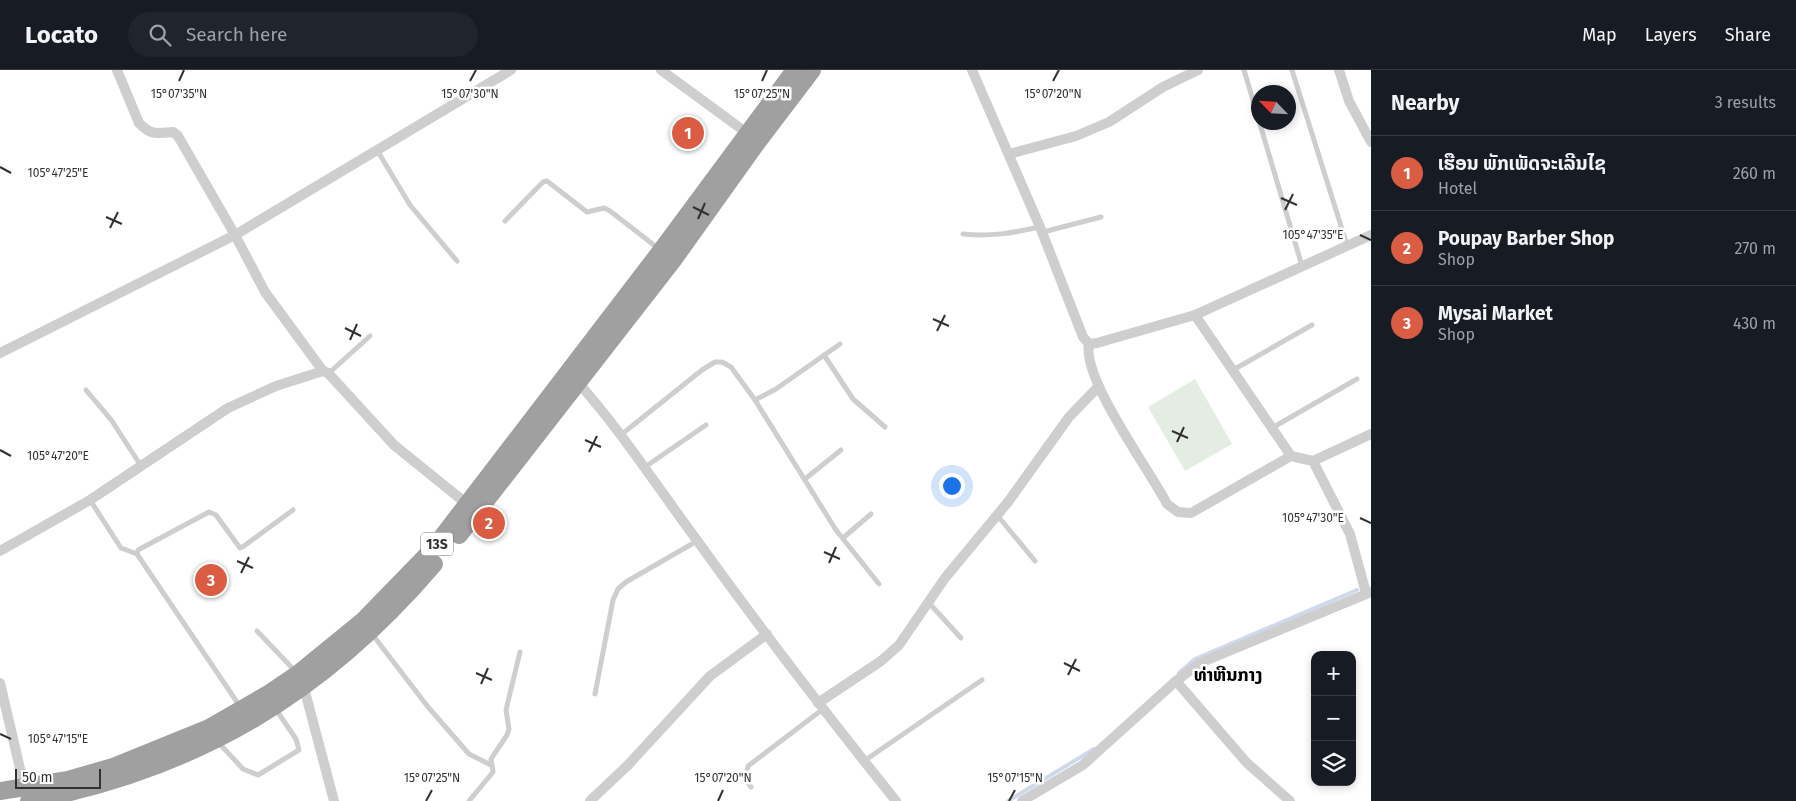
<!DOCTYPE html>
<meta charset="utf-8">
<style>
:root{--surface:#171b24;--page:#20242c;--text:#f1f3f6;--muted:#9ea1a6;--line:#363941;--accent:#da5c42}
body{margin:0;font-family:"Fira Sans","Noto Sans Lao",sans-serif;background:var(--page);color:var(--text)}
.controls{position:absolute;right:15px;bottom:15px;display:grid;overflow:hidden;border-radius:10px;box-shadow:0 2px 8px #0003}
.controls button{width:45px;height:45px;display:grid;place-items:center;padding:0;border:0;border-bottom:1px solid var(--line);background:var(--surface);color:var(--text);font:25px sans-serif}
.compass{position:absolute;left:1251px;top:15px;width:45px;height:45px;border-radius:50%;background:var(--surface);box-shadow:0 2px 8px #0003;rotate:295deg}
.scale{position:absolute;left:15px;bottom:12px;width:86px;box-sizing:border-box;padding-left:5px;border:2px solid #313131;border-top:0;font-size:14px;line-height:18px;white-space:nowrap;color:#313131;-webkit-text-stroke:4px #fff;paint-order:stroke}
.you{position:absolute;left:951px;top:415px;width:18px;height:18px;margin:-12px;border:4px solid #fff;border-radius:50%;background:#1a73e8;box-shadow:0 0 0 8px #1a73e833}
.badge{display:grid;place-items:center;width:32px;height:32px;border-radius:50%;background:var(--accent);color:#fff;font-size:16px;font-weight:700}
.pin{position:absolute;translate:-50% -50%;border:2px solid #fff;box-shadow:0 1px 5px #0006}
.list{margin:0;padding:0;list-style:none}
h2{display:flex;justify-content:space-between;align-items:center;height:65px;margin:0;padding:0 20px;font-size:21px}
h2 small{font-size:16px;font-weight:400;color:var(--muted)}
.list li{display:grid;grid-template-columns:32px 1fr auto;gap:15px;align-items:center;box-sizing:border-box;height:75px;padding:0 20px;border-top:1px solid var(--line)}
.list b{display:block;font-size:19px;white-space:nowrap}
.list p{margin:0;font-size:16px;white-space:nowrap;color:var(--muted)}
.list em{font-size:16px;font-style:normal;color:var(--muted)}
.icon{flex:none;width:28px;height:28px;fill:none;stroke:currentColor;stroke-width:2;stroke-linecap:round;stroke-linejoin:round}
.map{position:relative;flex:none;width:1371px;height:731px;overflow:hidden}
header{display:flex;align-items:center;gap:30px;box-sizing:border-box;height:70px;padding:0 25px;background:var(--surface);border-bottom:1px solid var(--line)}
header strong{font-size:24px}
nav{display:flex;gap:28px;margin-inline-start:auto;font-size:18px}
.search{width:350px;height:45px;background:var(--page);display:flex;align-items:center;gap:12px;box-sizing:border-box;padding:0 18px;border-radius:28px;color:var(--muted);font-size:19px}
main{display:flex}
aside{flex:1;background:var(--surface)}
.map>svg:first-child{display:block}
.green{fill:#e4ede1}
.lines{fill:none;stroke-linecap:round;stroke-linejoin:round}
.stream{stroke:#cfd9eb;stroke-width:4}
.service{stroke:#cecece;stroke-width:5}
.minor{stroke:#cecece;stroke-width:10}
.trunk{stroke:#a0a0a0;stroke-width:18}
.ticks{fill:none;stroke:#313131;stroke-width:2}
.labels{text-anchor:middle;stroke-width:5;stroke-linejoin:round;paint-order:stroke}
.shield{fill:#fff;stroke:#6f6f6f;stroke-width:1}
.shield-label{font-size:14px;font-weight:bold;fill:#313131}
.quarter-label{font-size:18px;font-weight:bold;fill:#000;stroke:#fff}
.ticks-label{font-size:12px;text-anchor:middle;fill:#313131;stroke:#fff;stroke-width:5;stroke-linejoin:round;paint-order:stroke}
</style>
<header>
<strong>Locato</strong>
<div class="search"><svg class="icon" aria-label="search" viewBox="0 0 24 24"><circle cx="10" cy="10" r="6"/><path d="M15 15l6 6"/></svg>Search here</div>
<nav><a>Map</a><a>Layers</a><a>Share</a></nav>
</header>
<main>
<div class="map">
<svg width="1371" height="731" viewBox="0 0 1371 731">
<rect width="100%" height="100%" fill="#fff"/>
<polygon class="green" points="1195,309 1232,374 1185,401 1148,337"/>
<g class="lines">
<g class="stream">
<polyline points="1179,603 1195,589 1357,520"/>
<polyline points="1008,731 1094,679"/>
</g>
<g class="service">
<polyline points="1244,0 1302,196"/>
<polyline points="1292,0 1347,175"/>
<polyline points="377,80 410,135 457,191"/>
<polyline points="505,151 543,112 547,111 587,142 604,138 610,141 659,179"/>
<polyline points="1043,162 1101,147"/>
<path d="M963 164C990 167 1013 163 1039 157"/>
<polyline points="824,285 853,329 885,357"/>
<polyline points="1233,300 1312,255"/>
<polyline points="329,303 370,266"/>
<polyline points="86,320 112,351 141,396"/>
<polyline points="755,330 776,319 840,274"/>
<polyline points="1272,358 1357,309"/>
<polyline points="622,364 702,300 715,292 722,292 731,297 755,330 836,460 879,514"/>
<polyline points="645,397 706,355"/>
<polyline points="805,409 841,380"/>
<polyline points="90,430 121,478 137,484"/>
<polyline points="997,445 1035,491"/>
<polyline points="843,468 871,444"/>
<polyline points="929,533 961,568"/>
<polyline points="257,561 296,602"/>
<polyline points="372,564 428,637 469,684 491,695"/>
<polyline points="595,624 613,530 618,519 626,512 697,471"/>
<polyline points="241,638 137,484 138,480 209,442 216,445 240,478 244,476 293,440"/>
<polyline points="217,671 243,699 258,705 299,680 296,669 275,638"/>
<polyline points="864,691 982,610"/>
<polyline points="751,717 745,709 748,696 823,639"/>
<polyline points="469,731 493,702 491,689 507,665 509,659 506,640 520,582"/>
</g>
<g class="minor">
<path d="M117 0 139 53C151 66 158 63 173 62L178 66 235 165 265 222 323 301 328 303 394 375 467 434"/>
<polyline points="661,0 751,66"/>
<path d="M972 0 1040 157 1083 267 1089 274C1082 309 1149 399 1167 434L1178 442 1191 443 1291 386 1313 391 1371 364"/>
<polyline points="1339,0 1349,31 1371,72"/>
<polyline points="1009,84 1076,66 1109,52 1163,17 1198,0"/>
<polyline points="1195,245 1291,386"/>
<polyline points="1089,274 1097,273 1195,245 1371,165"/>
<polyline points="0,283 235,165 511,0"/>
<path d="M575 309C620 359 656 415 696 469 760 558 827 645 896 731"/>
<polyline points="1313,391 1350,464 1366,523"/>
<polyline points="0,481 90,430 228,338 276,316 323,301"/>
<polyline points="1176,611 1247,693 1290,731"/>
<polyline points="0,613 25,720"/>
<polyline points="303,614 334,731"/>
<polyline points="818,633 881,591 899,575 945,508 1008,432 1069,347 1098,317"/>
<polyline points="590,731 628,695 710,606 767,564"/>
<polyline points="1022,731 1083,695 1176,611 1200,593 1371,522"/>
</g>
<g class="trunk">
<polyline points="459,465 673,190 758,71 812,0"/>
<polyline points="0,721 68,710 113,697 209,658 270,623 298,604 363,551 433,479 661,181 795,0"/>
<path d="M29 731C197 699 323 624 434 494"/>
</g>
</g>
<path class="ticks" d="M179 11 184 0M470 11 476 0M762 11 767 0M1053 11 1059 0M0 97 11 103M1281 128 1297 135M693 137 709 145M1285 140 1293 124M106 147 122 154M698 149 705 133M110 158 118 142M1360 165 1371 170M933 249 949 256M345 258 361 266M937 261 945 245M350 270 357 254M1172 361 1188 368M585 370 601 377M1177 372 1184 357M0 380 11 386M589 382 597 366M1360 448 1371 453M824 482 840 489M237 491 253 498M829 493 836 477M241 503 249 487M1064 593 1080 601M476 603 492 610M1068 605 1076 589M481 614 488 598M0 664 11 669M426 731 432 720M718 731 723 720M1009 731 1015 720"/>
<g class="labels">
<rect class="shield" x="421" y="462.5" width="32" height="23" rx="4"/>
<g class="shield-label">
<text x="437" y="479">13S</text>
</g>
<g class="quarter-label">
<text x="1228" y="611">ທ່າຫີນກາງ</text>
</g>
</g>
<g class="ticks-label">
<text x="179" y="28">15°07'35"N</text>
<text x="470" y="28">15°07'30"N</text>
<text x="762" y="28">15°07'25"N</text>
<text x="1053" y="28">15°07'20"N</text>
<text x="58" y="107">105°47'25"E</text>
<text x="1313" y="169">105°47'35"E</text>
<text x="58" y="390">105°47'20"E</text>
<text x="1313" y="452">105°47'30"E</text>
<text x="58" y="673">105°47'15"E</text>
<text x="432" y="712">15°07'25"N</text>
<text x="723" y="712">15°07'20"N</text>
<text x="1015" y="712">15°07'15"N</text>
</g>
</svg>
<div class="controls">
<button>+</button>
<button>−</button>
<button><svg class="icon" aria-label="layers" viewBox="0 0 24 24"><path d="M12 4l9 5-9 5-9-5zM3 14l9 5 9-5"/></svg></button>
</div>
<svg class="compass" viewBox="-18 -18 36 36"><path d="M0-13l5 13h-10z" fill="#e53935"/><path d="M0 13l5-13h-10z" fill="#9ea1a6"/></svg>
<div class="scale">50 m</div>
<div class="you"></div>
<div class="pin badge" style="left:688px;top:63px">1</div>
<div class="pin badge" style="left:489px;top:453px">2</div>
<div class="pin badge" style="left:211px;top:510px">3</div>
</div>
<aside>
<h2>Nearby<small>3 results</small></h2>
<ul class="list">
<li><span class="badge">1</span><div><b>ເຮືອນ ພັກເພັດຈະເລີນໄຊ</b><p>Hotel</p></div><em>260 m</em></li>
<li><span class="badge">2</span><div><b>Poupay Barber Shop</b><p>Shop</p></div><em>270 m</em></li>
<li><span class="badge">3</span><div><b>Mysai Market</b><p>Shop</p></div><em>430 m</em></li>
</ul>
</aside>
</main>
